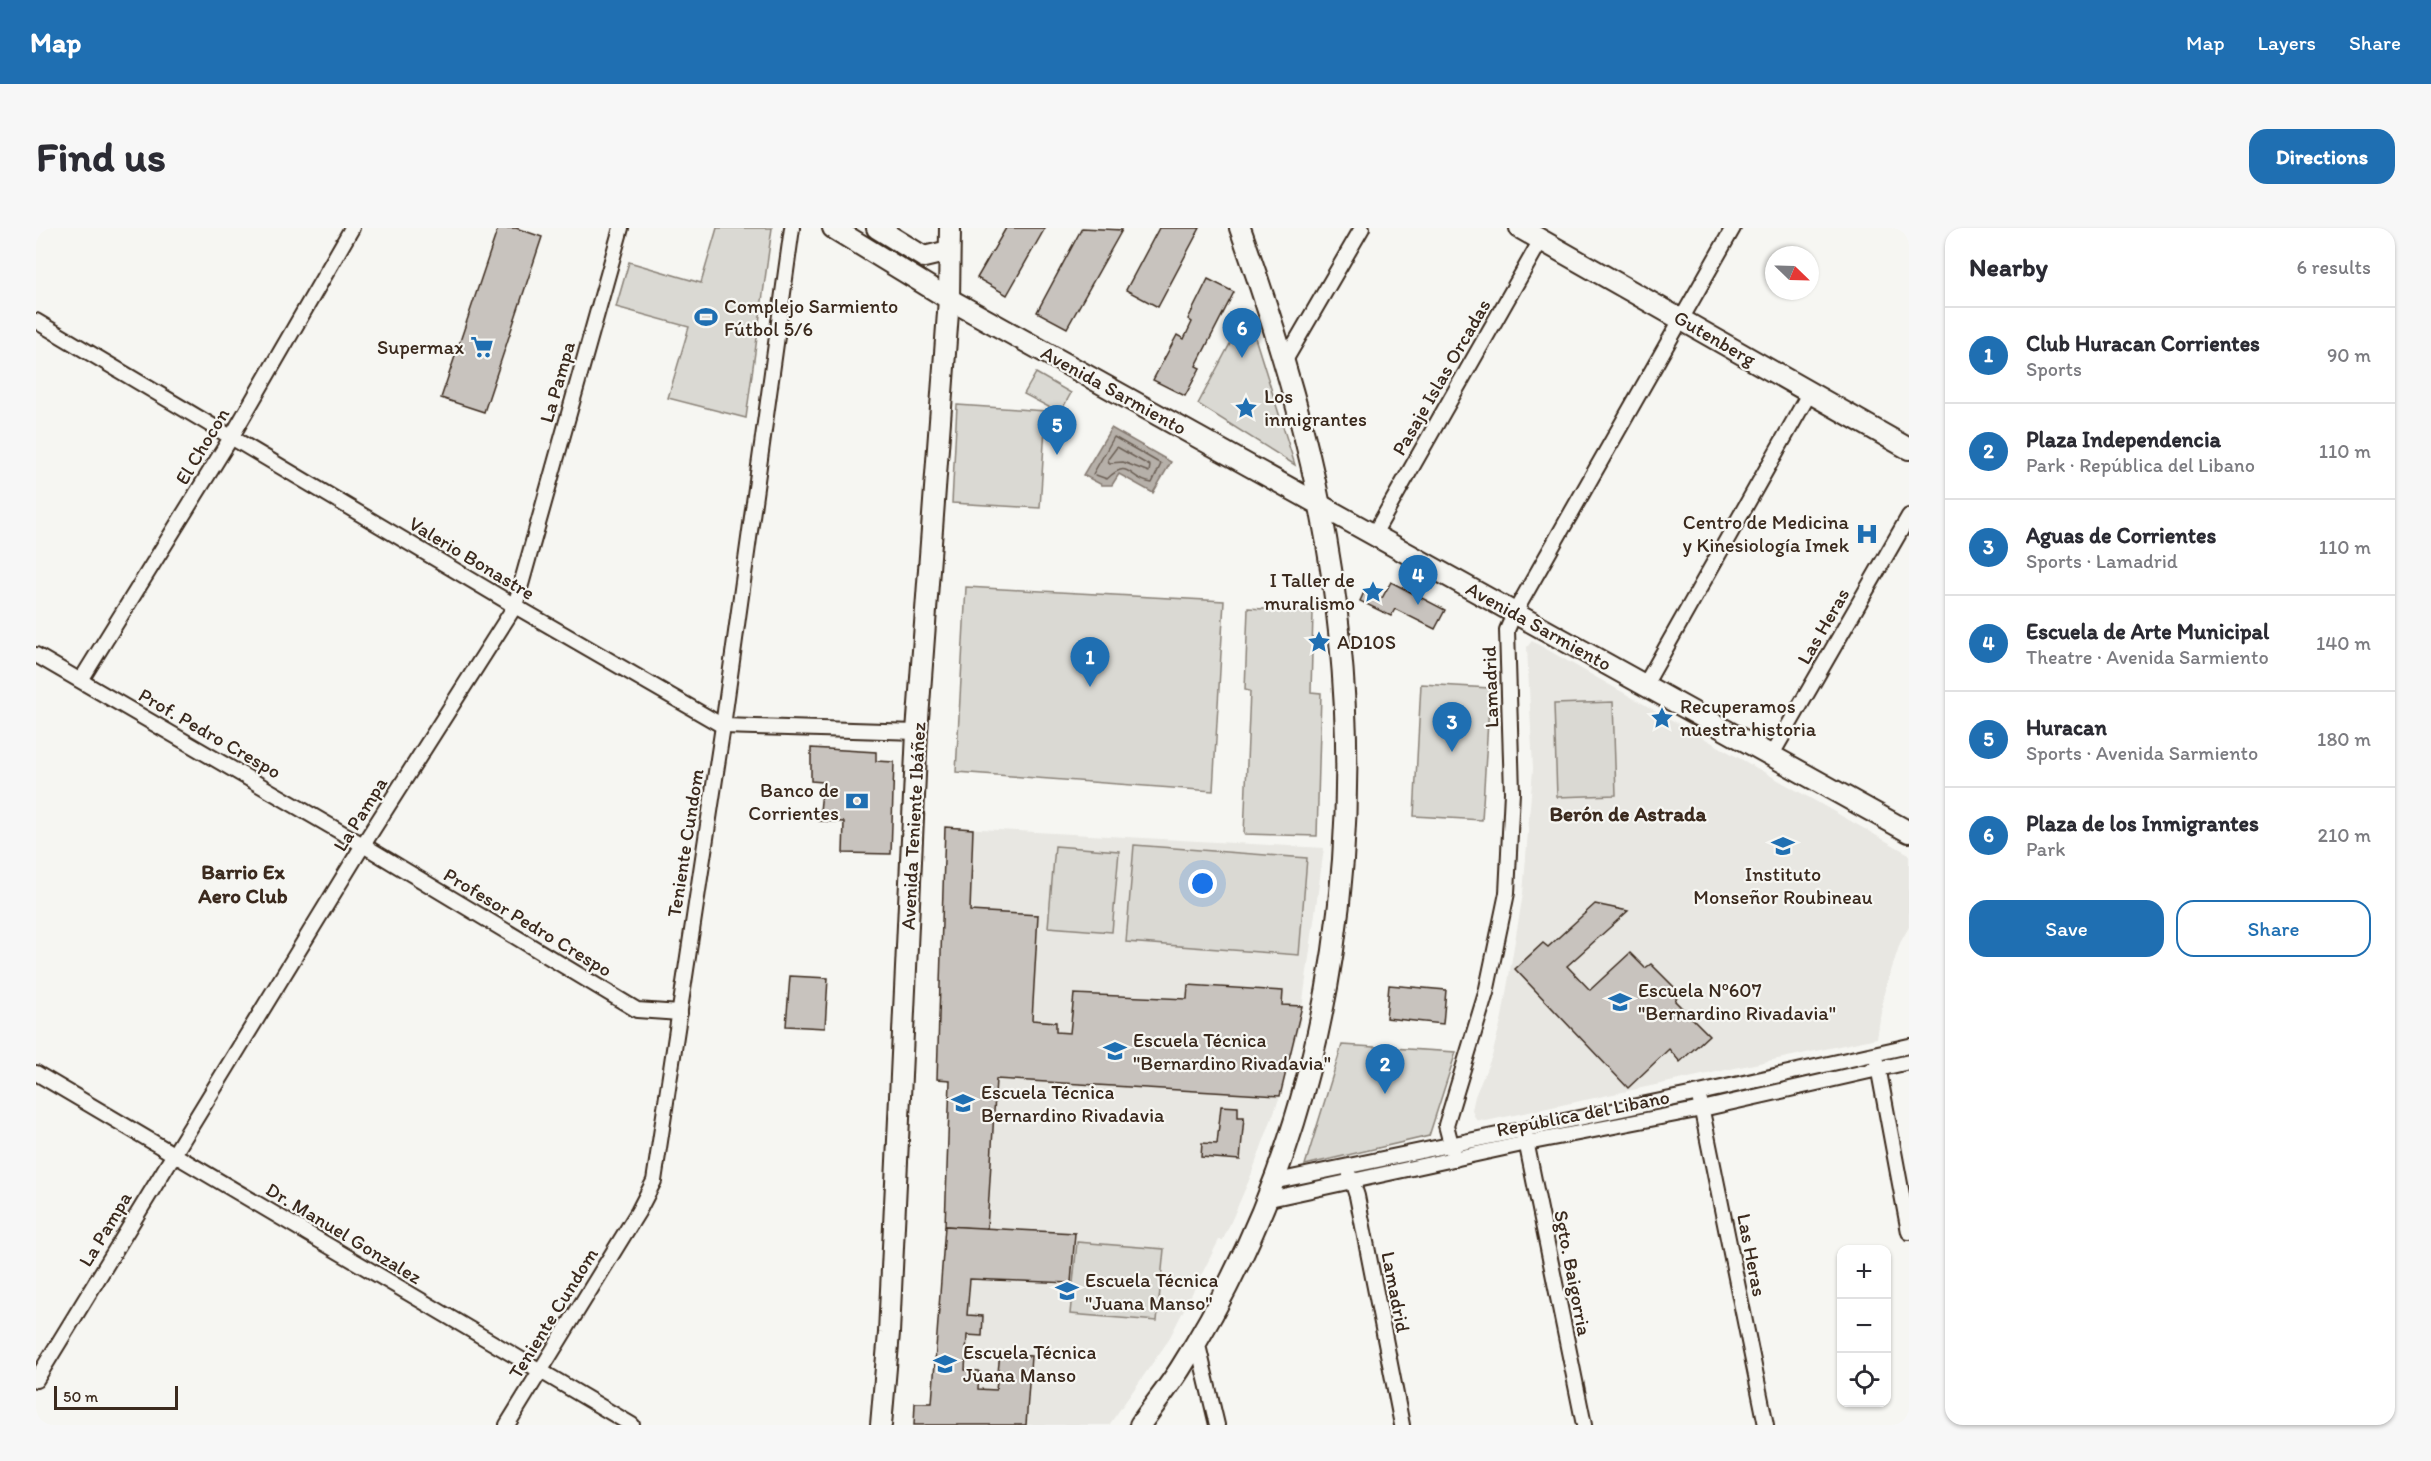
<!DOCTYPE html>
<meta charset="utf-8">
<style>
:root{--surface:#fff;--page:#f7f7f7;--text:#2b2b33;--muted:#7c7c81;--line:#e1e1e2;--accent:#1f6fb2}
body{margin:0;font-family:Itim,sans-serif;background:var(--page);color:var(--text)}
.controls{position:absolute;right:18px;bottom:18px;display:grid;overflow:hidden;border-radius:12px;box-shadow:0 2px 4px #0004}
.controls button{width:54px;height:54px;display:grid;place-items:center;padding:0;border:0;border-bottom:2px solid var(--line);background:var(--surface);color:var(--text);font:30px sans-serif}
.compass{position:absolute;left:1729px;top:18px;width:54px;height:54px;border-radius:50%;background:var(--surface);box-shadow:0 2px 4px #0004;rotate:113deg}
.scale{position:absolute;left:18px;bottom:15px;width:124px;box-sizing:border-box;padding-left:6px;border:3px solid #3b2a1e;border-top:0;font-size:16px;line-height:21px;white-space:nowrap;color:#3b2a1e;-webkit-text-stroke:4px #f6f6f2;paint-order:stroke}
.you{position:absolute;left:1167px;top:656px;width:21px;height:21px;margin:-15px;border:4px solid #fff;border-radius:50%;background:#1a73e8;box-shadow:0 0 0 9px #1a73e833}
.badge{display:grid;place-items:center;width:39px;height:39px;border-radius:50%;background:var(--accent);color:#fff;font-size:20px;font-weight:700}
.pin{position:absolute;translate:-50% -50px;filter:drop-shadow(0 2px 3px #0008)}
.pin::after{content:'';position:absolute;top:32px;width:21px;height:18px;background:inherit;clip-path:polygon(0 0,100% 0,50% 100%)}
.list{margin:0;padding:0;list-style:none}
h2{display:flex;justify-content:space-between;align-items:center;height:78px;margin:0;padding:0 24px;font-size:26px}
h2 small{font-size:20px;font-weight:400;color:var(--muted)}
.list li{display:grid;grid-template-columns:39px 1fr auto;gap:18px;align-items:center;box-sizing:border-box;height:96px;padding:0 24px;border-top:2px solid var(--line)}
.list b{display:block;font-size:22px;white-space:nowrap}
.list p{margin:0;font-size:20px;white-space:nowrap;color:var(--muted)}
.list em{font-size:20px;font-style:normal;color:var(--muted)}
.actions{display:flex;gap:12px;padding:18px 24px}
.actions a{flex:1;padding:14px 0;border:2px solid var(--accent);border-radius:18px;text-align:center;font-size:21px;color:var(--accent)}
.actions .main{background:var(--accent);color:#fff}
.icon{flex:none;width:33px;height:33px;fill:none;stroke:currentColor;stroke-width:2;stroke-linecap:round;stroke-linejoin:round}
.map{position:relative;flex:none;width:1873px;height:1197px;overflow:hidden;border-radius:18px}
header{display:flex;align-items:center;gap:36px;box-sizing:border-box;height:84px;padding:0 30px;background:var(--accent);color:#fff}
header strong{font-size:28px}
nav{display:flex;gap:33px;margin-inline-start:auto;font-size:21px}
.intro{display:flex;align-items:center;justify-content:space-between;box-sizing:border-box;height:144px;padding:0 36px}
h1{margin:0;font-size:42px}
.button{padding:15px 27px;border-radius:18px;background:var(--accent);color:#fff;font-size:21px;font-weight:700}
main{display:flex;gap:36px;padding:0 36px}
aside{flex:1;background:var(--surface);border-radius:18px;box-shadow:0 2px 4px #0004}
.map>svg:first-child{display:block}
.built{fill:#e8e7e2}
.green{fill:#dad9d3;stroke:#8a8278;stroke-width:1.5}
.water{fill:#b6b0a9;stroke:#857a71;stroke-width:1.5}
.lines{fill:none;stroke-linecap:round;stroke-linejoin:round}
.shore{stroke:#6c6056;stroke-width:1.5}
.building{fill:#c8c3be;stroke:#3b2a1e;stroke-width:1.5}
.street-casing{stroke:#3b2a1e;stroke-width:18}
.secondary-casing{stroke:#3b2a1e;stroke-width:24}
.street{stroke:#f6f6f2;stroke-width:14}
.secondary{stroke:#f6f6f2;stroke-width:20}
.labels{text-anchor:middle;stroke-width:4.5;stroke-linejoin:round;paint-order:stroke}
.poi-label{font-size:20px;fill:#3b2a1e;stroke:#f6f6f2;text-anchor:start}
.street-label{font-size:20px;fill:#3b2a1e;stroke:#f6f6f2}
.neighbourhood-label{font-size:21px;font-weight:bold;fill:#3b2a1e;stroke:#f6f6f2}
</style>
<header>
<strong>Map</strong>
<nav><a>Map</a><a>Layers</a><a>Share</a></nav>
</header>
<div class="intro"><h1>Find us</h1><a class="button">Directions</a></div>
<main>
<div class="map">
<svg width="1873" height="1197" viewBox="0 0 1873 1197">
<rect width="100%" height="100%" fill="#f6f6f2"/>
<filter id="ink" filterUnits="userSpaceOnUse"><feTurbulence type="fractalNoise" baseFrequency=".0167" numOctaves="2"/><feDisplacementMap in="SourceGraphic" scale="12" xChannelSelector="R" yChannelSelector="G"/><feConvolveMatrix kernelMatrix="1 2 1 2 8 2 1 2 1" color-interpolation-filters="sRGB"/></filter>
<g filter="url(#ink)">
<g class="built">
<polygon points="1496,413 1873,626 1873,699 1864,715 1848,765 1841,810 1450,893 1440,892 1436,882 1439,868 1456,828 1466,789 1487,666 1497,541 1491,419"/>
<polygon points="909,599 1288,620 1264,795 1244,868 1214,950 1187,1012 1183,1012 1132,1113 1073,1197 878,1197 896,1175 909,998 914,852 901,851"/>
</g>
<g class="green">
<polygon points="681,0 736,0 710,190 632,170 653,99 580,79 593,34 665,55"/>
<polygon points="1211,84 1259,237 1162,176"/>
<polygon points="1000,145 1035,165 1024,185 988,166"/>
<polygon points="921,177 1010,183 1004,280 916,275"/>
<polygon points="930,359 1188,373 1177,563 920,544"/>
<polygon points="1212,380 1277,384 1275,464 1285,465 1281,608 1208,606 1214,463 1209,462"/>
<polygon points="1385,456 1454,460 1446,592 1378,588"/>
<polygon points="1577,474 1580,567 1521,569 1518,476"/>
<polygon points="1098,617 1271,630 1263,727 1090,714"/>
<polygon points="1019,618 1083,623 1076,704 1012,699"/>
<polygon points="1306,817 1420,824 1393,908 1269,937"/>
<polygon points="1041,1014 1128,1021 1121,1093 1034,1086"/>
</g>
<polygon class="water" points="1075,200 1135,234 1117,265 1083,246 1076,257 1066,257 1047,247"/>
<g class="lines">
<g class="shore">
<path d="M1078 209 1125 236 1116 255C1092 252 1094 229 1071 251L1057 246Z"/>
<polygon points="1081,219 1114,238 1113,244 1087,234 1073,235 1072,231"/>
</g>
</g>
<g class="building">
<polygon points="462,0 480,0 506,9 448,184 405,170"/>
<polygon points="970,0 1009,0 971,67 941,50"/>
<polygon points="1046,0 1086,2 1031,100 1001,84"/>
<polygon points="1123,0 1164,0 1122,79 1090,62"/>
<polygon points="1172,51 1198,64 1160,138 1164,140 1149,168 1117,152 1141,107 1148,111 1156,94 1152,91"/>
<polygon points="1355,354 1409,382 1399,401 1359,381 1355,388 1324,373 1329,362 1346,370"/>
<polygon points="775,520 840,524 840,533 858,534 855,626 807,625 808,594 783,593 787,554 775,553"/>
<polygon points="909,599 937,601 934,683 1002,687 996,792 1020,794 1020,804 1034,805 1038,766 1151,771 1152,757 1247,763 1246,777 1266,778 1244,868 960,851 951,1001 909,998 914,852 901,851"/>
<polygon points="1559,676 1592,683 1531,738 1554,762 1594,725 1609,740 1615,736 1643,764 1639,773 1673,807 1644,834 1633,821 1592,860 1479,741 1507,715 1512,719"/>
<polygon points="754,748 792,750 789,800 750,798"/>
<polygon points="1353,757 1410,762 1407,796 1350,790"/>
<polygon points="1185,878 1202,879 1202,889 1208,889 1204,932 1165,929 1166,915 1181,916"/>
<polygon points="909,998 1039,1005 1035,1055 934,1051 931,1087 947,1088 946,1108 931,1107 929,1142 943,1143 942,1161 960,1162 964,1126 995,1128 990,1197 878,1197 879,1175 896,1175"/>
</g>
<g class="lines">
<g class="street-casing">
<g id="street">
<polyline points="0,93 479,378 687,498 881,504"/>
<polyline points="1247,136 1326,0"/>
<polyline points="1338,306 1505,12"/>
<polyline points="0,427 327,617 601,782 644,785"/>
<polyline points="45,452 196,208 316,0"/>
<polyline points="1609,457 1774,164"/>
<polyline points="1735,528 1873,288"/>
<polyline points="1841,833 1873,1004"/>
<polyline points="0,845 596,1197"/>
<polyline points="1664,873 1730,1197"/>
<polyline points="1489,908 1548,1197"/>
<polyline points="1419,931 1410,897 1450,765 1471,665 1476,564 1471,402 1479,384 1697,0"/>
<polyline points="1314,947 1321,968 1366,1197"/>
<polyline points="1236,954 1663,865 1873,818"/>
<polyline points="1229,972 1491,915 1666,881 1873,834"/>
<polyline points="1161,1113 1181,1197"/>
<polyline points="0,1152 327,617 479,378 585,0"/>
<polyline points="471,1197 602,984 618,953 687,498 756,0"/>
</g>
</g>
<g class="secondary-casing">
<g id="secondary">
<polyline points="797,0 913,71 1873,604"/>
<polyline points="841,0 888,29 913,23"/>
<polyline points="1484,0 1873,221"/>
<polyline points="845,1197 853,1105 881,504 913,71 914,0"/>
<path d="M1104 1197C1117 1178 1132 1160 1144 1141 1307 885 1342 571 1284 278 1266 185 1236 90 1204 0"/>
</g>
</g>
<use href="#street" class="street"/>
<use href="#secondary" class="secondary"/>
</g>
</g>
<defs>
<g id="stadium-bare" transform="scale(1.8)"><path d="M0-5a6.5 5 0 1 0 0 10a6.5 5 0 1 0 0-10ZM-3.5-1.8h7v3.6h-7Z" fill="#1f6fb2" stroke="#f6f6f2" stroke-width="2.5" paint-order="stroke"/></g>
<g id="supermarket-bare" transform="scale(1.8)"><path d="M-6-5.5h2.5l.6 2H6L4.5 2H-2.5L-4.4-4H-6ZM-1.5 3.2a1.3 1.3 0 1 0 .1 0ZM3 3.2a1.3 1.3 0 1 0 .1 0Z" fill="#1f6fb2" stroke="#f6f6f2" stroke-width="2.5" paint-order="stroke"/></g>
<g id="sight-bare" transform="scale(1.8)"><path d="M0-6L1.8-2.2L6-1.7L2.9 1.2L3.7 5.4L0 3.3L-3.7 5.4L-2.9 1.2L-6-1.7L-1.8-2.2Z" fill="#1f6fb2" stroke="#f6f6f2" stroke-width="2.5" paint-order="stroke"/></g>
<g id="hospital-bare" transform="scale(1.8)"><path d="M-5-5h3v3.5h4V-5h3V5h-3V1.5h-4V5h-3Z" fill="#1f6fb2" stroke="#f6f6f2" stroke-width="2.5" paint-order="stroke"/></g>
<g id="bank-bare" transform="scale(1.8)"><path d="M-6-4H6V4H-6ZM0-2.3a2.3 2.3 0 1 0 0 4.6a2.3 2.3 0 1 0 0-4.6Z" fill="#1f6fb2" stroke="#f6f6f2" stroke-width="2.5" paint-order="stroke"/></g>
<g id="school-bare" transform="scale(1.8)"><path d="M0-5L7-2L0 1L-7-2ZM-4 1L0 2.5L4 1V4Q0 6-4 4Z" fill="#1f6fb2" stroke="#f6f6f2" stroke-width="2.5" paint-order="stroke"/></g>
</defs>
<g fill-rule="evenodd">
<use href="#stadium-bare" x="670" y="89"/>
<use href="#supermarket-bare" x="446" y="119"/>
<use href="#sight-bare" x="1210" y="180"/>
<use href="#hospital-bare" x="1831" y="306"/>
<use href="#sight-bare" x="1337" y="364"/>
<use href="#sight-bare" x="1283" y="414"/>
<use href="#sight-bare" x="1626" y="490"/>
<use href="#bank-bare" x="821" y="573"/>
<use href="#school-bare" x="1747" y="618"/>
<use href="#school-bare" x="1584" y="774"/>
<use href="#school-bare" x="1079" y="823"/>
<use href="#school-bare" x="927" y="875"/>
<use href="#school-bare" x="1031" y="1063"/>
<use href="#school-bare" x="909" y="1136"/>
</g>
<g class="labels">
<g class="poi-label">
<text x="688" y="85">Complejo Sarmiento<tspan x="688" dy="23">Fútbol 5/6</tspan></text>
<text x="428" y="126" text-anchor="end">Supermax</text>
<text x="1228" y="175">Los<tspan x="1228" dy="23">inmigrantes</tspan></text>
<text x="1813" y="301" text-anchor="end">Centro de Medicina<tspan x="1813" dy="23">y Kinesiología Imek</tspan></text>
<text x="1319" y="359" text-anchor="end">I Taller de<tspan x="1319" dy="23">muralismo</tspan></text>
<text x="1301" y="421">AD10S</text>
<text x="1644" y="485">Recuperamos<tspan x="1644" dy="23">nuestra historia</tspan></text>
<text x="803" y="569" text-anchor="end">Banco de<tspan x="803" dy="23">Corrientes</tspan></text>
<text x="1747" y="653" text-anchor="middle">Instituto<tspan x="1747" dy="23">Monseñor Roubineau</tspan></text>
<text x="1602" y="769">Escuela Nº607<tspan x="1602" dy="23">"Bernardino Rivadavia"</tspan></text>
<text x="1097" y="819">Escuela Técnica<tspan x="1097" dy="23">"Bernardino Rivadavia"</tspan></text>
<text x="945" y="871">Escuela Técnica<tspan x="945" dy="23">Bernardino Rivadavia</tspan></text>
<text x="1049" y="1059">Escuela Técnica<tspan x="1049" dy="23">"Juana Manso"</tspan></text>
<text x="927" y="1131">Escuela Técnica<tspan x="927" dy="23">Juana Manso</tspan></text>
</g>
<g class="street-label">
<text transform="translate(1679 110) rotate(30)" y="7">Gutenberg</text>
<text transform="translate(1405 149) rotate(-60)" y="7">Pasaje Islas Orcadas</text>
<text transform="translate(521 154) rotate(-74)" y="7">La Pampa</text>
<text transform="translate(1078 162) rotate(29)" y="7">Avenida Sarmiento</text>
<text transform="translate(166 218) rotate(-59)" y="7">El Chocon</text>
<text transform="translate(436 330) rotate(31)" y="7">Valerio Bonastre</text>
<text transform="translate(1503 398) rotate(29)" y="7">Avenida Sarmiento</text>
<text transform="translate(1787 398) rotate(-60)" y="7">Las Heras</text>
<text transform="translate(1454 459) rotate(-92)" y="7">Lamadrid</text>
<text transform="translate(174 505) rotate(30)" y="7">Prof. Pedro Crespo</text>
<text transform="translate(324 586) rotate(-58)" y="7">La Pampa</text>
<text transform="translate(877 598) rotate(-87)" y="7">Avenida Teniente Ibáñez</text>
<text transform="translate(649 615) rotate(-81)" y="7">Teniente Cundom</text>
<text transform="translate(492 694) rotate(31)" y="7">Profesor Pedro Crespo</text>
<text transform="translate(1547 885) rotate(-11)" y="7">República del Libano</text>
<text transform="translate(69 1001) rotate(-59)" y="7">La Pampa</text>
<text transform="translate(308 1005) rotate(31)" y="7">Dr. Manuel Gonzalez</text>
<text transform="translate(1716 1027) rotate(79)" y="7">Las Heras</text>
<text transform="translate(1537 1045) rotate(79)" y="7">Sgto. Baigorria</text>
<text transform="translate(1360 1064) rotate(79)" y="7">Lamadrid</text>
<text transform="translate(517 1085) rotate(-58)" y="7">Teniente Cundom</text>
</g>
<g class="neighbourhood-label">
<text x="1592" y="593">Berón de Astrada</text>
<text x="207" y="651">Barrio Ex<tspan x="207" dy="24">Aero Club</tspan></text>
</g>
</g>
</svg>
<div class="controls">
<button>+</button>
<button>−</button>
<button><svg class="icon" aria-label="locate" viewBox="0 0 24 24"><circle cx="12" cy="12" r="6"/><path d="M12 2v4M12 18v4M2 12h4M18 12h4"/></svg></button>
</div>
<svg class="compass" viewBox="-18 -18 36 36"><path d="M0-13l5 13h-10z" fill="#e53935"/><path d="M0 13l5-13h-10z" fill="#7c7c81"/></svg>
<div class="scale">50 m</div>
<div class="you"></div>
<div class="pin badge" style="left:1054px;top:459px">1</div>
<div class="pin badge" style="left:1349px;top:866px">2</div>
<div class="pin badge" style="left:1416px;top:524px">3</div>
<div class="pin badge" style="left:1382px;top:377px">4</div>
<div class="pin badge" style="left:1021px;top:227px">5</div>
<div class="pin badge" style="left:1206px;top:130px">6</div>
</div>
<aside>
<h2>Nearby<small>6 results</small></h2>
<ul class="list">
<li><span class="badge">1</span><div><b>Club Huracan Corrientes</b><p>Sports</p></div><em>90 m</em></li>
<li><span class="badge">2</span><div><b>Plaza Independencia</b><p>Park · República del Libano</p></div><em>110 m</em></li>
<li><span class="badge">3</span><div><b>Aguas de Corrientes</b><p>Sports · Lamadrid</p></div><em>110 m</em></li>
<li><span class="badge">4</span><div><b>Escuela de Arte Municipal</b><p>Theatre · Avenida Sarmiento</p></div><em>140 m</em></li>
<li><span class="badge">5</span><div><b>Huracan</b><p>Sports · Avenida Sarmiento</p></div><em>180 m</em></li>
<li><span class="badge">6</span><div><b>Plaza de los Inmigrantes</b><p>Park</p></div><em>210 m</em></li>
</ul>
<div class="actions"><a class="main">Save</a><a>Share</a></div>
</aside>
</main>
